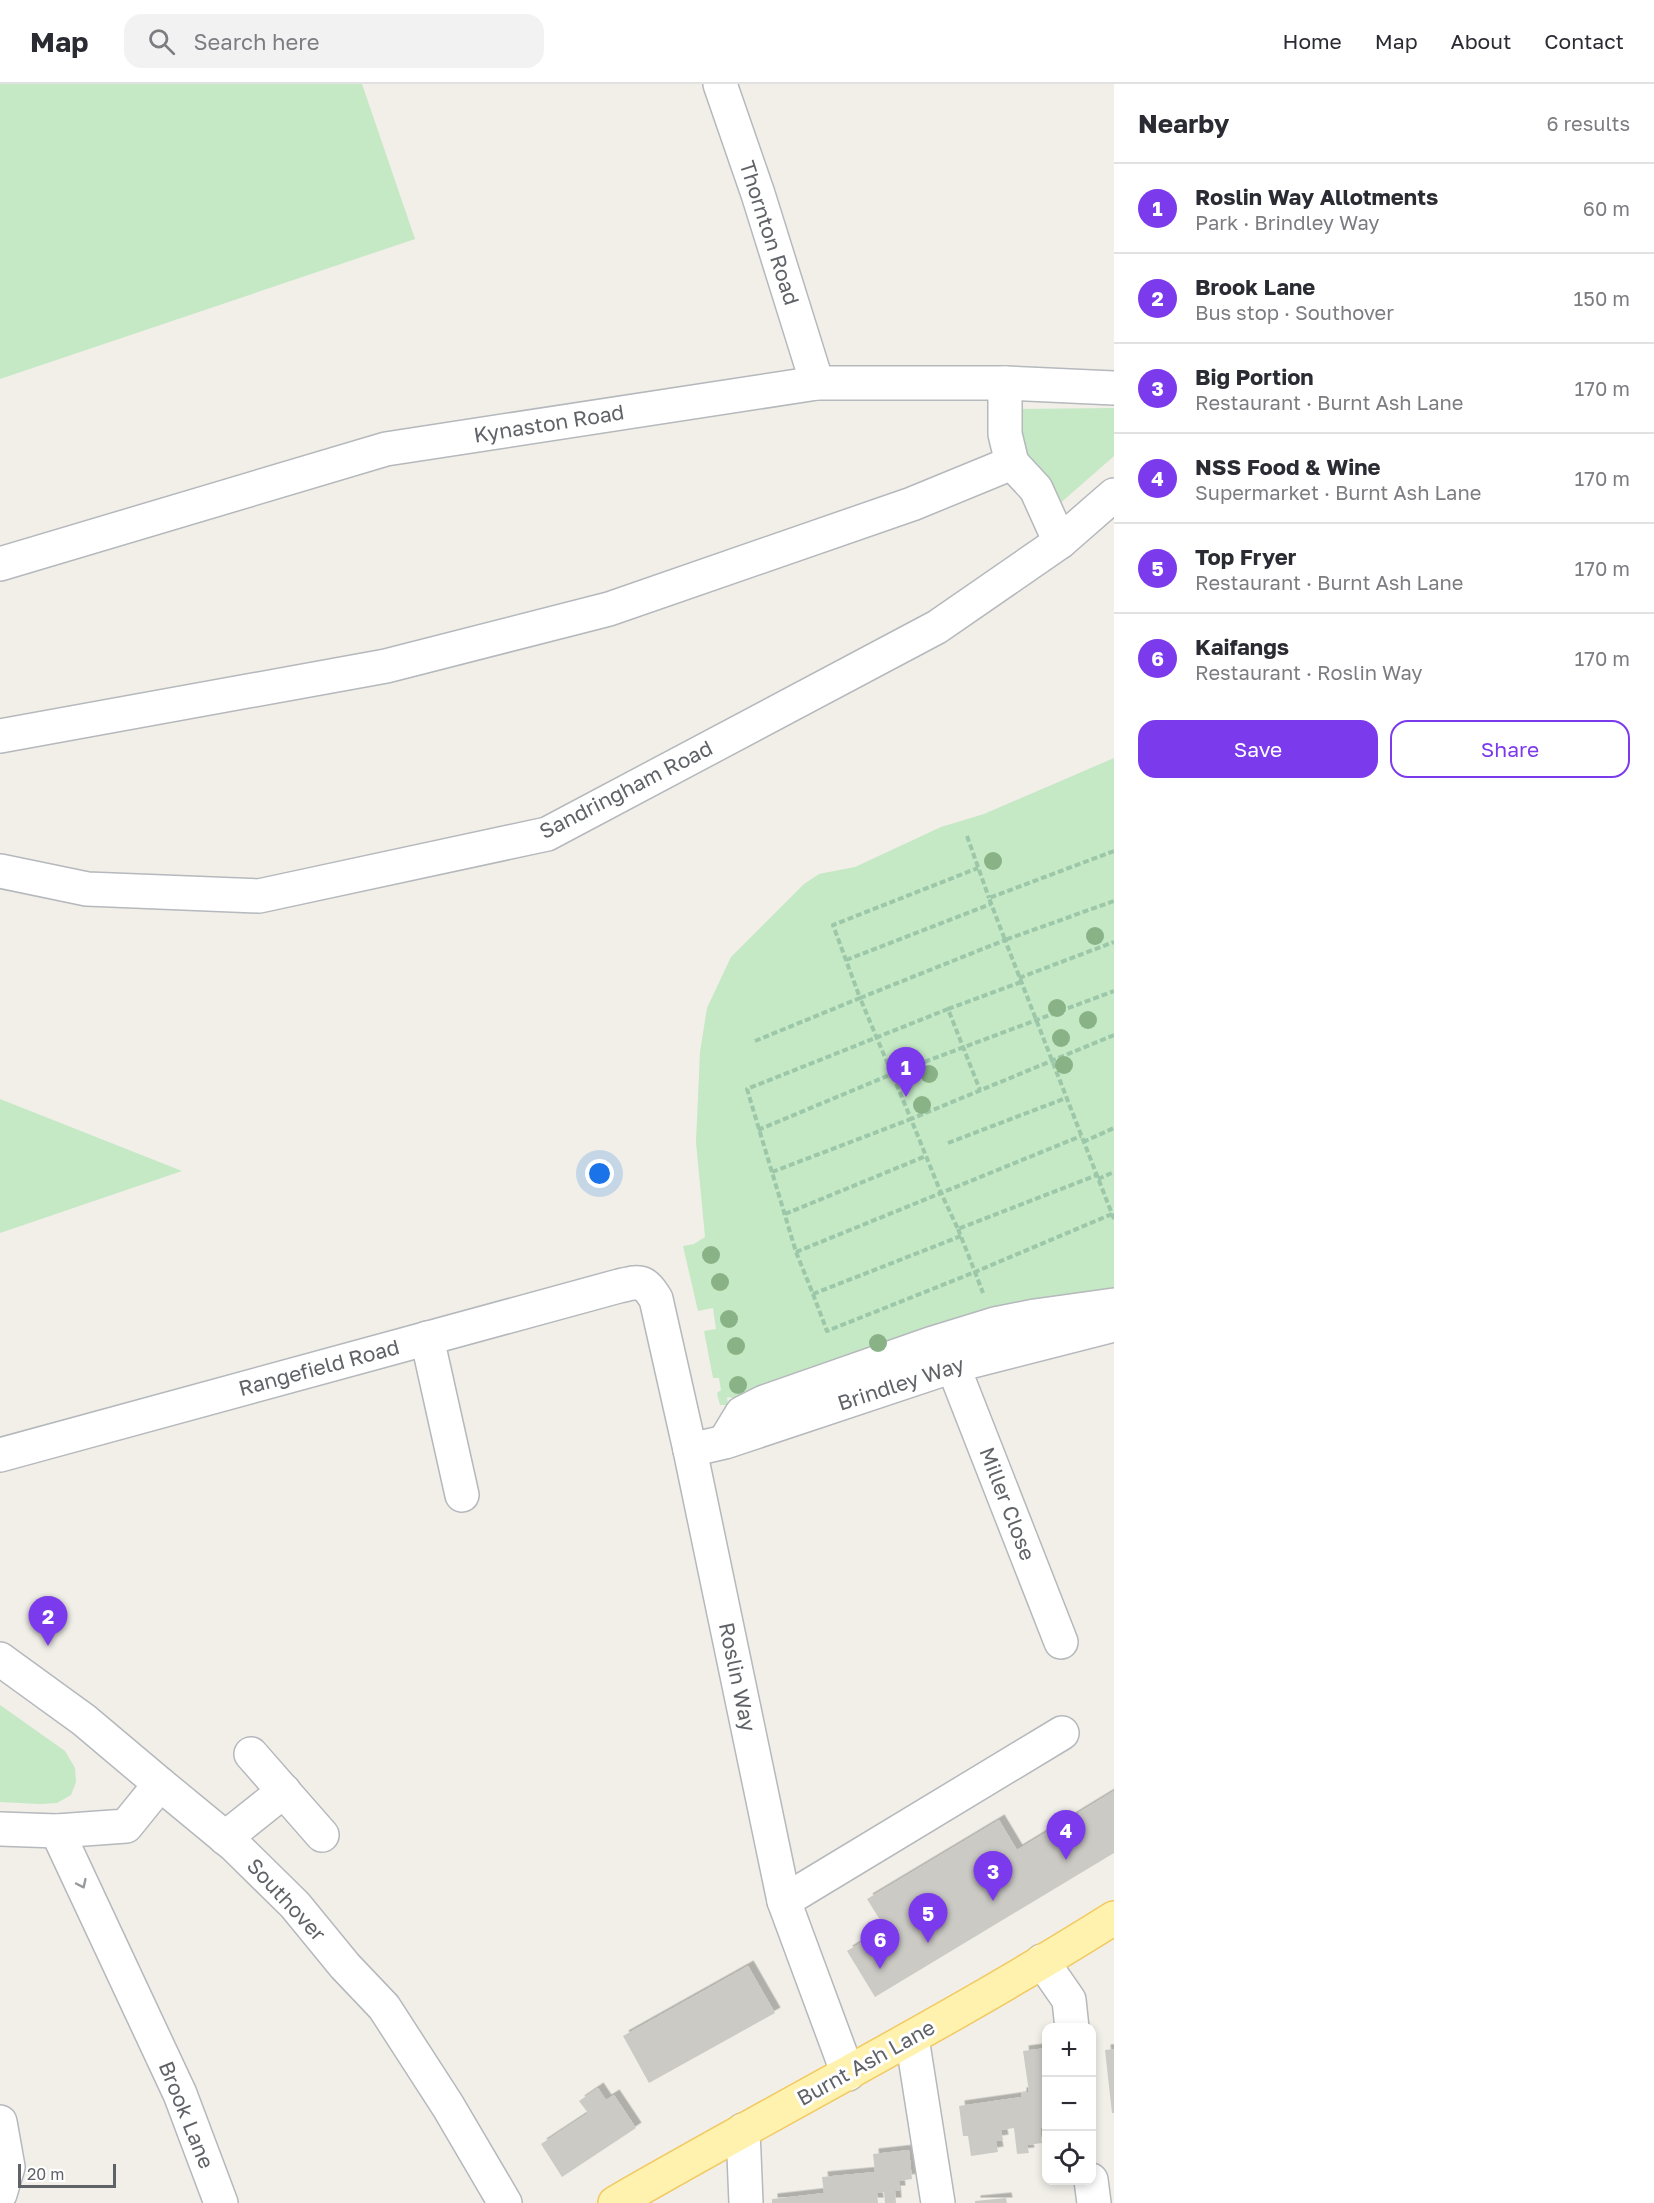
<!DOCTYPE html>
<meta charset="utf-8">
<style>
:root{--surface:#fff;--page:#f2f2f3;--text:#2b2b33;--muted:#7c7c81;--line:#e1e1e2;--accent:#7c3aed}
body{margin:0;font-family:"Golos Text",sans-serif;background:var(--page);color:var(--text)}
.controls{position:absolute;right:18px;bottom:18px;display:grid;overflow:hidden;border-radius:12px;box-shadow:0 3px 9px #0003}
.controls button{width:54px;height:54px;display:grid;place-items:center;padding:0;border:0;border-bottom:2px solid var(--line);background:var(--surface);color:var(--text);font:30px sans-serif}
.scale{position:absolute;left:18px;bottom:15px;width:98px;box-sizing:border-box;padding-left:6px;border:3px solid #5f6368;border-top:0;font-size:16px;line-height:21px;white-space:nowrap;color:#5f6368;-webkit-text-stroke:4px #fff;paint-order:stroke}
.you{position:absolute;left:600px;top:1090px;width:21px;height:21px;margin:-15px;border:4px solid #fff;border-radius:50%;background:#1a73e8;box-shadow:0 0 0 9px #1a73e833}
.badge{display:grid;place-items:center;width:39px;height:39px;border-radius:50%;background:var(--accent);color:#fff;font-size:20px;font-weight:700}
.pin{position:absolute;translate:-50% -50px;filter:drop-shadow(0 2px 3px #0008)}
.pin::after{content:'';position:absolute;top:32px;width:21px;height:18px;background:inherit;clip-path:polygon(0 0,100% 0,50% 100%)}
.list{margin:0;padding:0;list-style:none}
h2{display:flex;justify-content:space-between;align-items:center;height:78px;margin:0;padding:0 24px;font-size:26px}
h2 small{font-size:20px;font-weight:400;color:var(--muted)}
.list li{display:grid;grid-template-columns:39px 1fr auto;gap:18px;align-items:center;box-sizing:border-box;height:90px;padding:0 24px;border-top:2px solid var(--line)}
.list b{display:block;font-size:22px;white-space:nowrap}
.list p{margin:0;font-size:20px;white-space:nowrap;color:var(--muted)}
.list em{font-size:20px;font-style:normal;color:var(--muted)}
.actions{display:flex;gap:12px;padding:18px 24px}
.actions a{flex:1;padding:14px 0;border:2px solid var(--accent);border-radius:18px;text-align:center;font-size:21px;color:var(--accent)}
.actions .main{background:var(--accent);color:#fff}
.icon{flex:none;width:33px;height:33px;fill:none;stroke:currentColor;stroke-width:2;stroke-linecap:round;stroke-linejoin:round}
.map{position:relative;flex:none;width:1114px;height:2119px;overflow:hidden}
header{display:flex;align-items:center;gap:36px;box-sizing:border-box;height:84px;padding:0 30px;background:var(--surface);border-bottom:2px solid var(--line)}
header strong{font-size:28px}
nav{display:flex;gap:33px;margin-inline-start:auto;font-size:21px}
.search{width:420px;height:54px;background:var(--page);display:flex;align-items:center;gap:15px;box-sizing:border-box;padding:0 21px;border-radius:18px;color:var(--muted);font-size:22px}
main{display:flex}
aside{flex:1;background:var(--surface)}
.map>svg:first-child{display:block}
.green{fill:#c5e8c5}
.building{fill:#cccac5;filter:url(#shadow)}
.lines{fill:none;stroke-linecap:round;stroke-linejoin:round}
.minor-casing{stroke:#b5b8bc;stroke-width:36}
.major-casing{stroke:#f2c960;stroke-width:36}
.path{stroke:#9cc7a9;stroke-width:4;stroke-dasharray:6 3;stroke-linecap:butt}
.minor{stroke:#fff;stroke-width:33}
.major{stroke:#fff2af;stroke-width:33}
.tree{fill:#89b387}
.oneway{stroke:#979a9d}
.labels{text-anchor:middle;stroke-width:6;stroke-linejoin:round;paint-order:stroke}
.street-label{font-size:21px;fill:#5f6368;stroke:#fff}
</style>
<header>
<strong>Map</strong>
<div class="search"><svg class="icon" aria-label="search" viewBox="0 0 24 24"><circle cx="10" cy="10" r="6"/><path d="M15 15l6 6"/></svg>Search here</div>
<nav><a>Home</a><a>Map</a><a>About</a><a>Contact</a></nav>
</header>
<main>
<div class="map">
<svg width="1114" height="2119" viewBox="0 0 1114 2119">
<defs>
<filter id="shadow"><feDropShadow dx="5.5" dy="-5.5" stdDeviation="0" flood-color="#0004"/></filter>
</defs>
<rect width="100%" height="100%" fill="#f1efe8"/>
<g class="green">
<polygon points="0,0 362,0 415,155 0,295"/>
<polygon points="1114,324 1114,372 1057,422 1022,367 1018,325"/>
<polygon points="1114,674 1114,1228 737,1326 734,1314 727,1313 728,1321 720,1321 717,1309 721,1306 719,1294 713,1294 704,1247 716,1245 713,1224 698,1227 683,1162 694,1160 705,1153 696,1058 700,968 707,924 731,873 804,800 819,790 855,783 941,743 984,730"/>
<polygon points="0,1015 182,1087 0,1149"/>
<polygon points="0,1621 65,1667 75,1684 76,1698 71,1711 57,1719 40,1720 0,1718"/>
</g>
<g class="building">
<polygon points="1114,1707 1114,1769 875,1913 847,1867 885,1844 867,1815 999,1736 1017,1766"/>
<polygon points="748,1882 775,1929 649,1999 623,1952"/>
<polygon points="1046,1964 1046,1992 1044,1992 1046,2043 1040,2044 1042,2059 1027,2061 1029,2069 1017,2070 1014,2044 1001,2046 1003,2056 996,2057 998,2068 971,2072 968,2052 963,2052 959,2022 1021,2013 1021,2009 1029,2008 1023,1967"/>
<polygon points="1114,1965 1114,2029 1112,2029 1105,1966"/>
<polygon points="598,2004 606,2016 614,2011 636,2044 562,2093 541,2060 588,2029 579,2017"/>
<polygon points="909,2066 912,2095 899,2097 900,2107 895,2107 896,2119 885,2119 884,2108 877,2109 878,2119 772,2119 772,2115 824,2109 822,2093 875,2088 873,2070"/>
<polygon points="1006,2114 1007,2119 975,2119 975,2117"/>
</g>
<g class="lines">
<g class="minor-casing">
<g id="minor">
<polyline points="720,0 758,110 817,299"/>
<polyline points="1005,299 1005,350 1012,379 1036,405 1060,458"/>
<polyline points="0,480 386,365 817,299 1005,299 1114,304"/>
<polyline points="0,652 386,582 609,525 912,420 1012,379"/>
<polyline points="0,787 87,805 259,812 547,750 937,543 1060,458 1114,411"/>
<polyline points="427,1254 462,1411"/>
<polyline points="953,1282 1061,1558"/>
<polyline points="725,1357 742,1329 764,1318 930,1260 995,1240 1035,1232 1114,1221"/>
<polyline points="690,1366 725,1358 953,1282 1114,1241"/>
<path d="M0 1371 619 1202C641 1197 643 1195 656 1215L690 1366 784 1817 848 1990"/>
<polyline points="0,1575 84,1636 160,1700 234,1761 295,1821 345,1882 384,1923 448,2022 505,2119"/>
<polyline points="251,1670 322,1751"/>
<polyline points="0,1745 57,1747 126,1742 160,1700"/>
<polyline points="57,1747 180,2010 221,2119"/>
<polyline points="225,1754 284,1707"/>
<polyline points="784,1817 1062,1649"/>
<polyline points="1042,1877 1069,1916 1072,1944"/>
<polyline points="912,1954 938,2119"/>
<polyline points="0,2038 8,2083 0,2110"/>
<polyline points="743,2046 746,2119"/>
<polyline points="1091,2096 1094,2119"/>
</g>
</g>
<g class="major-casing">
<path id="major" d="M615 2119C781 2023 952 1936 1114 1834"/>
</g>
<g class="path">
<polyline points="967,752 989,814"/>
<polyline points="1114,767 989,814 1005,856 1114,817"/>
<polyline points="846,876 991,820"/>
<polyline points="1019,894 1114,858"/>
<polyline points="948,925 1021,898"/>
<polyline points="1114,951 911,1035 860,914 1005,856 1114,1135"/>
<polyline points="755,957 860,914 833,841 978,784"/>
<polyline points="758,1046 892,990 1114,907"/>
<polyline points="1083,1058 1114,1044"/>
<polyline points="948,1059 1066,1014"/>
<polyline points="772,1088 911,1035 941,1109 1081,1052"/>
<polyline points="1098,1095 1114,1088"/>
<polyline points="785,1130 926,1072"/>
<polyline points="958,1145 975,1188 1112,1130"/>
<polyline points="961,1152 813,1210 796,1168 747,1005 948,925 980,1006"/>
<polyline points="796,1168 941,1109 958,1145 1097,1091"/>
<polyline points="813,1210 827,1247 975,1188 983,1209"/>
</g>
<use href="#minor" class="minor"/>
<use href="#major" class="major"/>
</g>
<g class="tree">
<circle cx="993" cy="777" r="9"/>
<circle cx="1095" cy="852" r="9"/>
<circle cx="1057" cy="924" r="9"/>
<circle cx="1088" cy="936" r="9"/>
<circle cx="1061" cy="954" r="9"/>
<circle cx="1064" cy="981" r="9"/>
<circle cx="929" cy="990" r="9"/>
<circle cx="922" cy="1021" r="9"/>
<circle cx="711" cy="1171" r="9"/>
<circle cx="720" cy="1198" r="9"/>
<circle cx="729" cy="1235" r="9"/>
<circle cx="878" cy="1259" r="9"/>
<circle cx="736" cy="1262" r="9"/>
<circle cx="738" cy="1301" r="9"/>
</g>
<defs><path id="oneway-chevron" d="M-2-3.5L2.5 0L-2 3.5" fill="none" stroke-width="1.6" stroke-linecap="round" stroke-linejoin="round" transform="scale(1.5)"/></defs>
<use class="oneway" href="#oneway-chevron" transform="translate(82 1800) rotate(65)"/>
<g class="labels">
<g class="street-label">
<text transform="translate(769 149) rotate(72)" y="7">Thornton Road</text>
<text transform="translate(549 340) rotate(-9)" y="7">Kynaston Road</text>
<text transform="translate(626 706) rotate(-27)" y="7">Sandringham Road</text>
<text transform="translate(319 1284) rotate(-15)" y="7">Rangefield Road</text>
<text transform="translate(901 1300) rotate(-18)" y="7">Brindley Way</text>
<text transform="translate(1007 1420) rotate(69)" y="7">Miller Close</text>
<text transform="translate(737 1593) rotate(78)" y="7">Roslin Way</text>
<text transform="translate(286 1816) rotate(47)" y="7">Southover</text>
<text transform="translate(866 1979) rotate(-29)" y="7">Burnt Ash Lane</text>
<text transform="translate(186 2031) rotate(68)" y="7">Brook Lane</text>
</g>
</g>
</svg>
<div class="controls">
<button>+</button>
<button>−</button>
<button><svg class="icon" aria-label="locate" viewBox="0 0 24 24"><circle cx="12" cy="12" r="6"/><path d="M12 2v4M12 18v4M2 12h4M18 12h4"/></svg></button>
</div>
<div class="scale">20 m</div>
<div class="you"></div>
<div class="pin badge" style="left:906px;top:1013px">1</div>
<div class="pin badge" style="left:48px;top:1562px">2</div>
<div class="pin badge" style="left:993px;top:1817px">3</div>
<div class="pin badge" style="left:1066px;top:1776px">4</div>
<div class="pin badge" style="left:928px;top:1859px">5</div>
<div class="pin badge" style="left:880px;top:1885px">6</div>
</div>
<aside>
<h2>Nearby<small>6 results</small></h2>
<ul class="list">
<li><span class="badge">1</span><div><b>Roslin Way Allotments</b><p>Park · Brindley Way</p></div><em>60 m</em></li>
<li><span class="badge">2</span><div><b>Brook Lane</b><p>Bus stop · Southover</p></div><em>150 m</em></li>
<li><span class="badge">3</span><div><b>Big Portion</b><p>Restaurant · Burnt Ash Lane</p></div><em>170 m</em></li>
<li><span class="badge">4</span><div><b>NSS Food &amp; Wine</b><p>Supermarket · Burnt Ash Lane</p></div><em>170 m</em></li>
<li><span class="badge">5</span><div><b>Top Fryer</b><p>Restaurant · Burnt Ash Lane</p></div><em>170 m</em></li>
<li><span class="badge">6</span><div><b>Kaifangs</b><p>Restaurant · Roslin Way</p></div><em>170 m</em></li>
</ul>
<div class="actions"><a class="main">Save</a><a>Share</a></div>
</aside>
</main>
